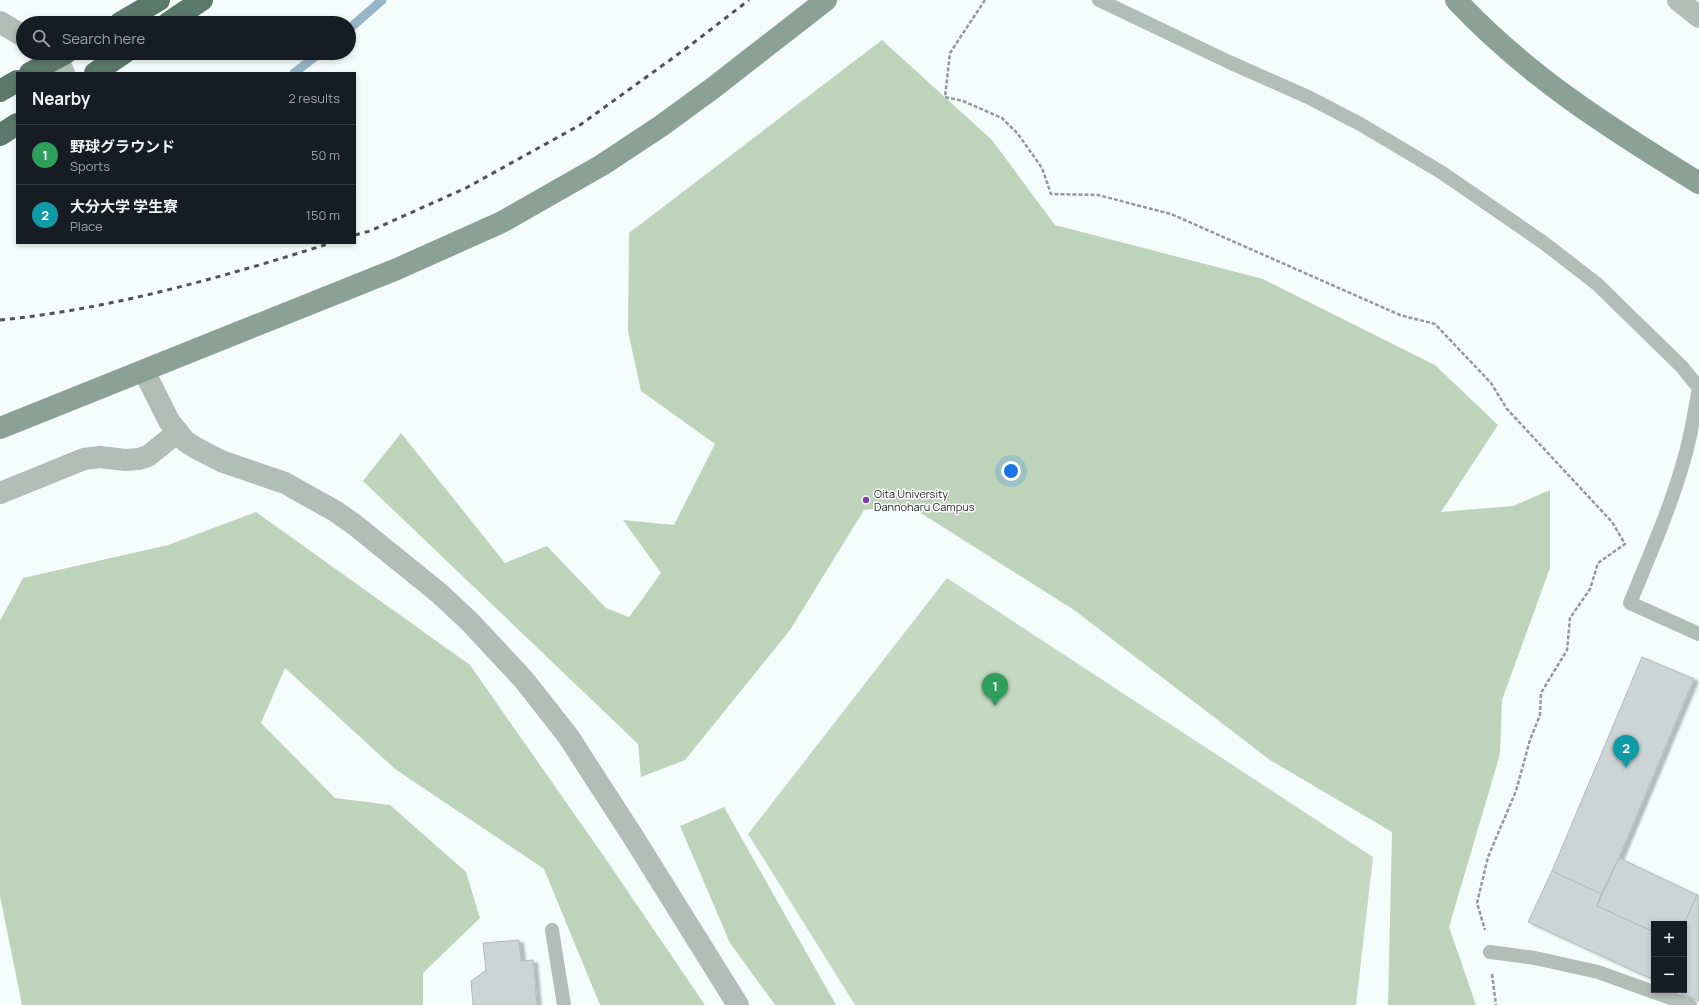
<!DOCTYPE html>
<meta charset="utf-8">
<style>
:root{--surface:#171b24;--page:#20242c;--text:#f1f3f6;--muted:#9ea1a6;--line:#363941;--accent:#7c3aed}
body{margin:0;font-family:Manrope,"Noto Sans JP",sans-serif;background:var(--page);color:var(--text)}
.controls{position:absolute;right:12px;bottom:12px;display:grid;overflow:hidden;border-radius:0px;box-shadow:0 2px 6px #0003}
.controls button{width:36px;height:36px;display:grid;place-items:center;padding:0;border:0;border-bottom:1px solid var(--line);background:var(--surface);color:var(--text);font:20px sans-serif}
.you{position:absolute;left:1011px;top:471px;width:14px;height:14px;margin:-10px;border:3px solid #fff;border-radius:50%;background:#1a73e8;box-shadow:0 0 0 6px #1a73e833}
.badge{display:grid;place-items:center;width:26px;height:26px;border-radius:50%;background:var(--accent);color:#fff;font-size:13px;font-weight:700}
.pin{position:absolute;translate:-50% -33px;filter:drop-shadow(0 1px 2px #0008)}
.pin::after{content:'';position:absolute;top:21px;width:14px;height:12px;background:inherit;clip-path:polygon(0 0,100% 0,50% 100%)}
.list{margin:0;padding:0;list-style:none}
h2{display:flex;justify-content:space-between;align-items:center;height:52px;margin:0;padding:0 16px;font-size:17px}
h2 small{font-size:13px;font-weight:400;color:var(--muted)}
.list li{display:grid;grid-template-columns:26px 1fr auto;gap:12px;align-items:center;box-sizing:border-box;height:60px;padding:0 16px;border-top:1px solid var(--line)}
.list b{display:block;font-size:15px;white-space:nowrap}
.list p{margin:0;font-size:13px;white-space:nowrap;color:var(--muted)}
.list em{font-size:13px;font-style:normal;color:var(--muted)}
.icon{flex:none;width:22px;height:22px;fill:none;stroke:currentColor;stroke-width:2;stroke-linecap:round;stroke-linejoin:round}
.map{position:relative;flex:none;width:1699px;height:1005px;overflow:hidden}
.search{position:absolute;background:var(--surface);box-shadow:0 2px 6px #0003;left:16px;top:16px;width:340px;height:44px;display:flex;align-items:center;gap:10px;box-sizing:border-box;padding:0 14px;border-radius:22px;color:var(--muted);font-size:15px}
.panel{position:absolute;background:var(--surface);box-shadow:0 2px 6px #0003;left:16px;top:72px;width:340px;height:172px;border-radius:0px}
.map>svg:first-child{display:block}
.green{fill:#c5d8c1}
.forest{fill:#bed4ba}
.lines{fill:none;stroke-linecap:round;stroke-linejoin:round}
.stream{stroke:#97b5c8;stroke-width:9}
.building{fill:#ccd4d6;stroke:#b3babc;filter:url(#shadow)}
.path{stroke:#939a99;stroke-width:2.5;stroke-dasharray:4 2;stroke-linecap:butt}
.lane{stroke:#b0beb7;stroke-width:14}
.street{stroke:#b0beb7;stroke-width:22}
.secondary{stroke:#8ba196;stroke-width:22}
.highway{stroke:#5a796a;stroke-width:22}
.rail{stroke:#505454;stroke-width:3;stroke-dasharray:5 5;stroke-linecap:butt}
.poi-dot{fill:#803eb2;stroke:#fff;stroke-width:1.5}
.labels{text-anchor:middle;stroke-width:3;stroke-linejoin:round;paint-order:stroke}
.poi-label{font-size:11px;fill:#272a2a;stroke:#fff;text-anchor:start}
</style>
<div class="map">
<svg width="1699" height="1005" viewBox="0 0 1699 1005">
<defs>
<filter id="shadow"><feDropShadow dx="4.5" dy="2.5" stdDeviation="1" flood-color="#0004"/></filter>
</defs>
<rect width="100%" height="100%" fill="#f4fdfc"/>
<polygon class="green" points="947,578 1373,857 1356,1005 855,1005 748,834"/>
<g class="forest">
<polygon points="882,40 992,140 1055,225 1263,279 1435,365 1498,425 1441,512 1513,506 1550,490 1550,568 1502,700 1500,754 1449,927 1476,1005 1388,1005 1392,832 1270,760 1074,610 908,505 864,510 790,630 685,760 641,777 638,744 363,481 401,433 505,563 547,546 606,608 629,617 661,573 623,520 674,525 715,444 641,391 628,331 629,233"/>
<polygon points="256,512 470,665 603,855 705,1005 600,1005 544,869 395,769 285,668 261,723 335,798 390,805 466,872 480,918 423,973 423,1005 22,1005 0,896 0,621 23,578 168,545"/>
<polygon points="724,807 836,1005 775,1005 730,943 680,826"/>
</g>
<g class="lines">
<g class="stream">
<polyline points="349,29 382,0"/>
<polyline points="294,73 320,53"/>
</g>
</g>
<g class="building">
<polygon points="1642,657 1694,679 1619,858 1601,894 1552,871"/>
<polygon points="1619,858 1697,895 1684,924 1654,924 1654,932 1597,906"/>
<polygon points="1552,871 1601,894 1597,906 1654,932 1654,980 1528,922"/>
<polygon points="1697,895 1699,896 1699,1001 1675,990 1684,990 1684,924"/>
<polygon points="519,940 521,961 533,960 537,1005 473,1005 471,981 486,970 483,943"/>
</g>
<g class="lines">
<g class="path">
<polyline points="985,0 950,53 945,97 963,101 1002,118 1018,134 1042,168 1051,194 1098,195 1171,214 1400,315 1435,324 1491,383 1507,409 1612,522 1625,544 1598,563 1590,589 1570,618 1567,650 1541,693 1540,715 1530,740 1516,791 1488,857 1477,903 1485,930"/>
<polyline points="1492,974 1496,1005"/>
</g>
<g class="lane">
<path d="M1099 0 1229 62 1308 97 1360 124 1441 172 1544 243 1597 284 1682 367 1699 388C1696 404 1693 421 1690 436 1677 494 1652 549 1630 603L1699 634"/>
<polyline points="552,930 564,1005"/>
<polyline points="1490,952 1535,958 1598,972 1690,1005"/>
</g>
<g class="street">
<polyline points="1678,0 1699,17"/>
<polyline points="0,22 23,36"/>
<polyline points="49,53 56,58 64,73"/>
<polyline points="144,371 169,421 185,441 196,448 221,461 285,483 335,511 355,525 439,593 469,621 524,680 568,736 632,835 738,1005"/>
<polyline points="0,493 84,459 100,457 125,460 139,459 148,456 178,432"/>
</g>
<g class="secondary">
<path d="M1456 0C1527 76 1611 129 1699 183"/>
<polyline points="0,428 397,269 502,222 602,165 661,126 713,88 826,0"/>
</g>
<g class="highway">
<polyline points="120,23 159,0"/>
<polyline points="168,23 202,0"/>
<polyline points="30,73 66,53"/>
<polyline points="95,73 124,53"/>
<polyline points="0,91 17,81"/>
<polyline points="0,135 17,124"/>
</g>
<g class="rail">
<polyline points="355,235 370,231 466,188 580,125 688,47 749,0"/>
<path d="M0 320C112 309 223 277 331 243"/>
</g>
</g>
<circle class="poi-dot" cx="866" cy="500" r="4"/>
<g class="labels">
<g class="poi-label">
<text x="874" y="498">Oita University<tspan x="874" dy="13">Dannoharu Campus</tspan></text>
</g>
</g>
</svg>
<div class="controls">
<button>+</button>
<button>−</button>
</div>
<div class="you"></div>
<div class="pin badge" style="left:995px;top:706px;background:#2e9e5b">1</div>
<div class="pin badge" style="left:1626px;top:768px;background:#0f9aa8">2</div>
<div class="search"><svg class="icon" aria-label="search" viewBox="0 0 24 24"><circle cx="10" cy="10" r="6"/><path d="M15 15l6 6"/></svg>Search here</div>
<section class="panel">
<h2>Nearby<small>2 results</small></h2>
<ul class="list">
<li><span class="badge" style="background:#2e9e5b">1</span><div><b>野球グラウンド</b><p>Sports</p></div><em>50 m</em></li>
<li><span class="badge" style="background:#0f9aa8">2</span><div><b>大分大学 学生寮</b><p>Place</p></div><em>150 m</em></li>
</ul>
</section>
</div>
